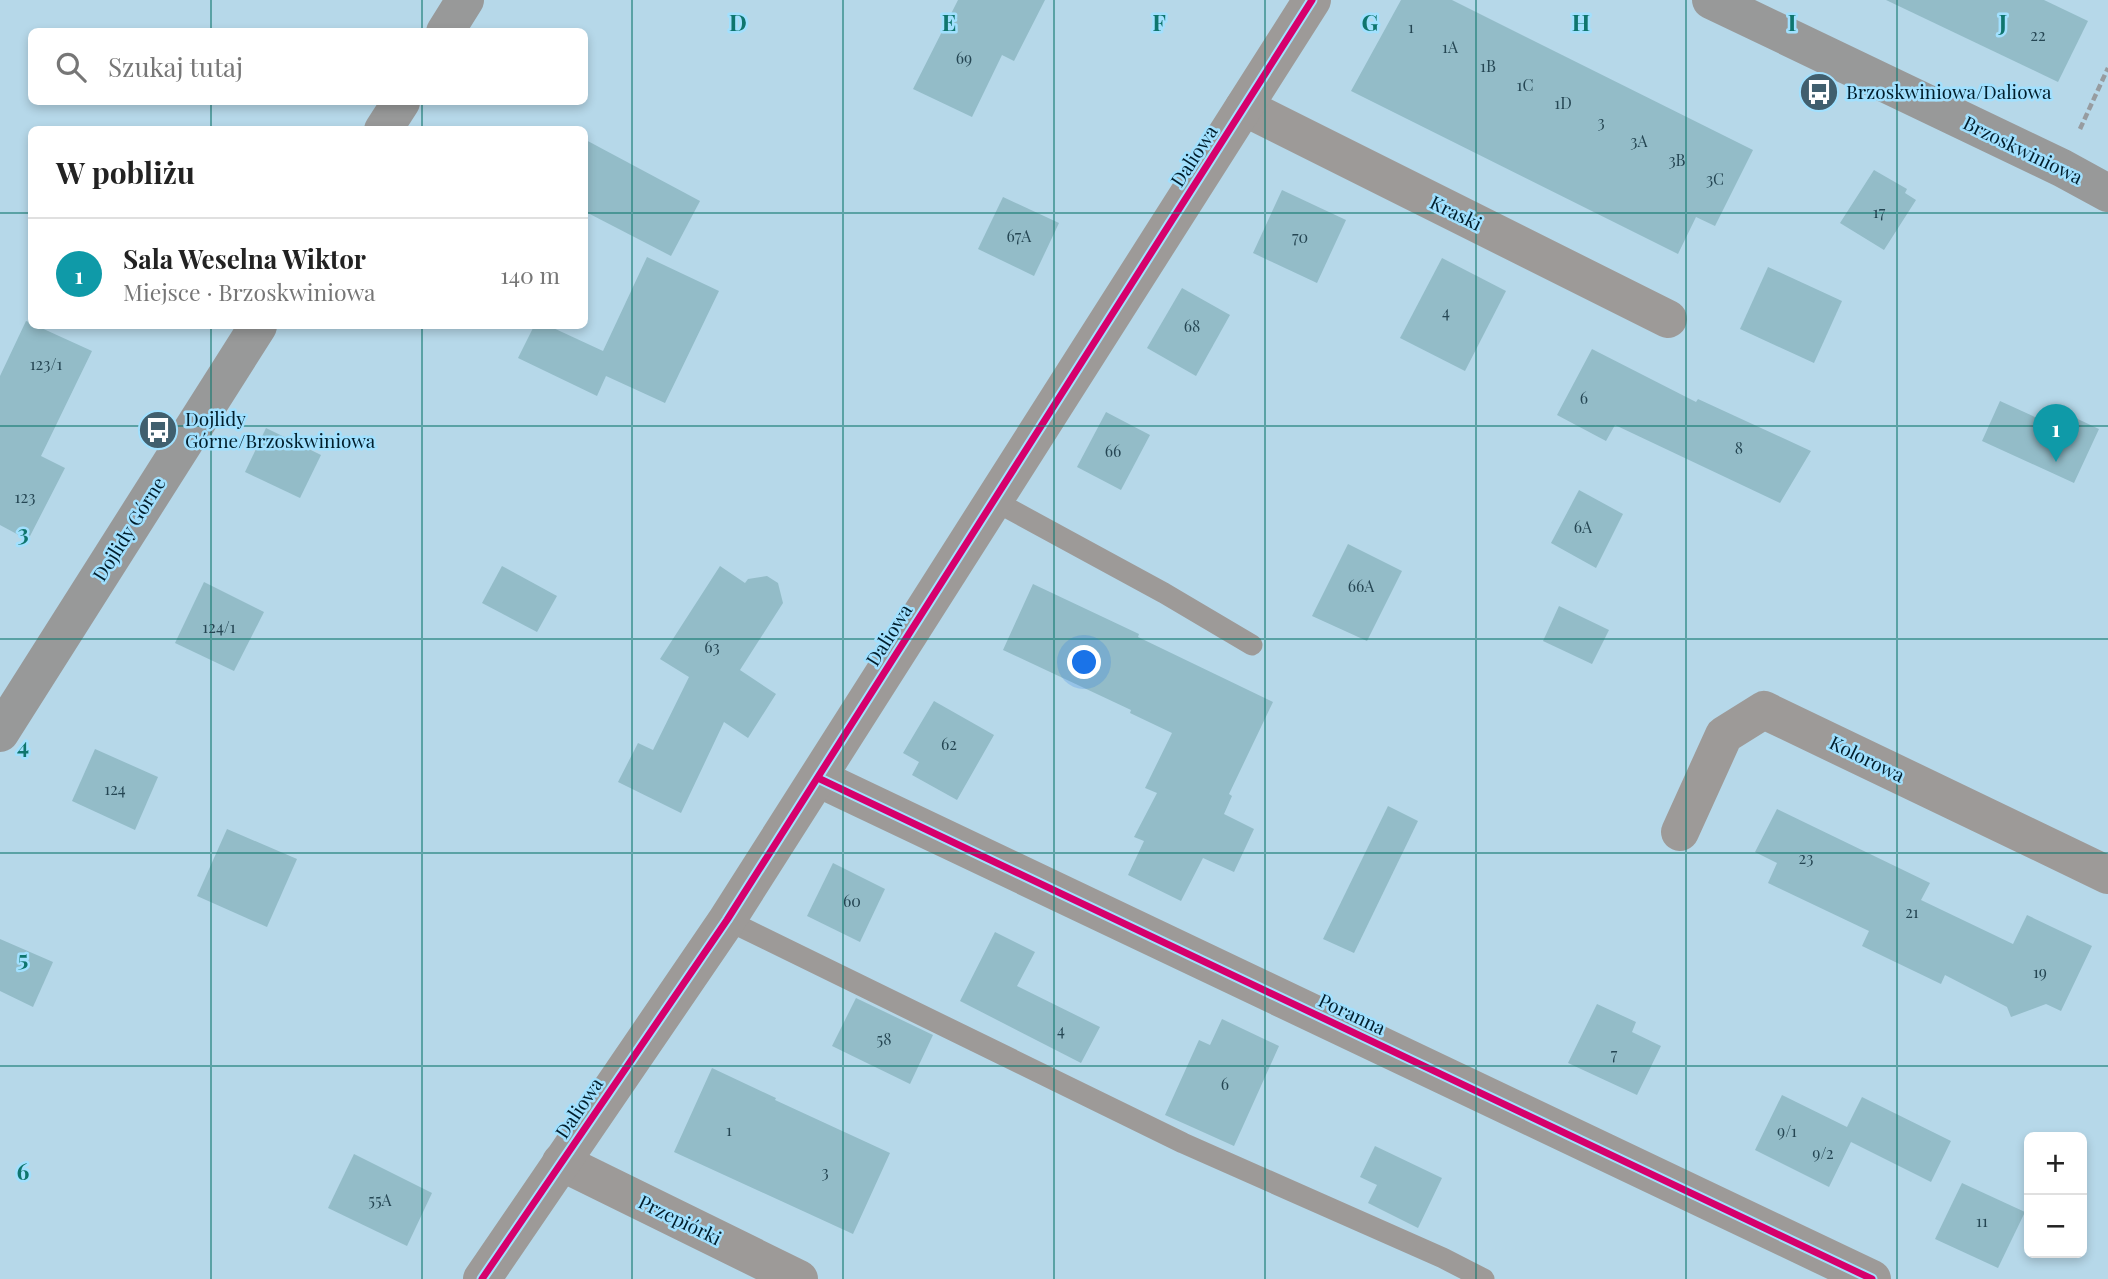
<!DOCTYPE html>
<html lang="pl">
<meta charset="utf-8">
<style>
:root{--surface:#fff;--page:#f6f6f6;--text:#222;--muted:#767676;--line:#e0e0e0;--accent:#0f766e}
body{margin:0;font-family:"Playfair Display",serif;background:var(--page);color:var(--text)}
.controls{position:absolute;right:21px;bottom:21px;display:grid;overflow:hidden;border-radius:10px;box-shadow:0 4px 10px #0003}
.controls button{width:63px;height:63px;display:grid;place-items:center;padding:0;border:0;border-bottom:2px solid var(--line);background:var(--surface);color:var(--text);font:35px sans-serif}
.you{position:absolute;left:1085px;top:663px;width:24px;height:24px;margin:-18px;border:5px solid #fff;border-radius:50%;background:#1a73e8;box-shadow:0 0 0 10px #1a73e833}
.badge{display:grid;place-items:center;width:46px;height:46px;border-radius:50%;background:var(--accent);color:#fff;font-size:23px;font-weight:700}
.pin{position:absolute;translate:-50% -58px;filter:drop-shadow(0 2px 4px #0008)}
.pin::after{content:'';position:absolute;top:37px;width:24px;height:21px;background:inherit;clip-path:polygon(0 0,100% 0,50% 100%)}
.list{margin:0;padding:0;list-style:none}
h2{display:flex;justify-content:space-between;align-items:center;height:91px;margin:0;padding:0 28px;font-size:30px}
h2 small{font-size:23px;font-weight:400;color:var(--muted)}
.list li{display:grid;grid-template-columns:46px 1fr auto;gap:21px;align-items:center;box-sizing:border-box;height:112px;padding:0 28px;border-top:2px solid var(--line)}
.list b{display:block;font-size:26px;white-space:nowrap}
.list p{margin:0;font-size:23px;white-space:nowrap;color:var(--muted)}
.list em{font-size:23px;font-style:normal;color:var(--muted)}
.icon{flex:none;width:38px;height:38px;fill:none;stroke:currentColor;stroke-width:2;stroke-linecap:round;stroke-linejoin:round}
.map{position:relative;flex:none;width:2108px;height:1279px;overflow:hidden}
.search{position:absolute;background:var(--surface);box-shadow:0 4px 10px #0003;left:28px;top:28px;width:560px;height:77px;display:flex;align-items:center;gap:18px;box-sizing:border-box;padding:0 24px;border-radius:10px;color:var(--muted);font-size:26px}
.panel{position:absolute;background:var(--surface);box-shadow:0 4px 10px #0003;left:28px;top:126px;width:560px;height:203px;border-radius:10px}
.map>svg:first-child{display:block}
.building{fill:#93bcc8}
.lines{fill:none;stroke-linecap:round;stroke-linejoin:round}
.path{stroke:#979ca0;stroke-width:4.5;stroke-dasharray:7 3.5;stroke-linecap:butt}
.lane{stroke:#9d9a98;stroke-width:21}
.street{stroke:#9d9a98;stroke-width:38}
.secondary{stroke:#989999;stroke-width:38}
.cycleway-casing{stroke:#a1e0fe;stroke-width:11}
.cycleway{stroke:#d6006c;stroke-width:7}
.grid{fill:none;stroke:#0f766e;stroke-width:2;stroke-opacity:0.55}
.labels{text-anchor:middle;stroke-width:5;stroke-linejoin:round;paint-order:stroke}
.number-label{font-size:16px;fill:#254653}
.poi-label{font-size:19px;fill:#001e2c;stroke:#a1e0fe;text-anchor:start}
.street-label{font-size:19px;fill:#001e2c;stroke:#a1e0fe}
.grid-label{font-size:23px;text-anchor:middle;font-weight:bold;fill:#0f766e;stroke:#a1e0fe;stroke-width:5;stroke-linejoin:round;paint-order:stroke}
</style>
<div class="map">
<svg width="2108" height="1279" viewBox="0 0 2108 1279">
<rect width="100%" height="100%" fill="#b6d8e9"/>
<g class="building">
<polygon points="958,0 1045,0 1014,61 1002,55 972,117 913,89"/>
<polygon points="1401,0 1452,0 1753,150 1715,226 1696,217 1678,254 1351,91"/>
<polygon points="1886,0 2044,0 2088,21 2058,82"/>
<polygon points="584,139 700,201 671,256 584,211"/>
<polygon points="1874,170 1907,189 1905,193 1916,200 1884,250 1840,223"/>
<polygon points="1282,190 1346,220 1317,283 1253,253"/>
<polygon points="1003,197 1059,223 1034,276 978,249"/>
<polygon points="647,257 719,291 665,403 606,376 597,396 518,358 534,326 549,326 603,351"/>
<polygon points="1442,258 1506,291 1465,371 1400,338"/>
<polygon points="1768,267 1842,301 1814,363 1740,329"/>
<polygon points="1182,288 1230,315 1196,376 1147,348"/>
<polygon points="26,321 32,323 32,326 37,326 92,351 41,456 65,468 28,540 0,525 0,376"/>
<polygon points="1592,349 1696,402 1698,399 1811,451 1780,503 1615,425 1606,441 1557,415"/>
<polygon points="2000,401 2059,428 2065,413 2099,429 2074,483 1982,441"/>
<polygon points="1106,412 1150,435 1121,490 1077,467"/>
<polygon points="266,428 321,455 300,498 245,472"/>
<polygon points="1579,490 1623,514 1596,568 1551,543"/>
<polygon points="1348,544 1402,571 1367,641 1312,616"/>
<polygon points="502,566 557,596 537,632 482,603"/>
<polygon points="720,566 745,583 748,579 767,576 778,583 783,603 740,670 776,694 748,738 724,722 681,813 618,782 638,743 653,750 689,677 660,659"/>
<polygon points="204,582 264,612 234,671 175,643"/>
<polygon points="1033,584 1139,634 1138,637 1273,702 1229,794 1232,796 1224,814 1254,829 1234,872 1203,858 1181,901 1128,875 1144,841 1134,837 1157,793 1145,788 1172,733 1130,713 1131,710 1003,650"/>
<polygon points="1559,606 1609,630 1592,664 1543,641"/>
<polygon points="934,701 994,735 957,800 912,775 919,762 903,753"/>
<polygon points="95,749 158,777 135,830 72,801"/>
<polygon points="1388,806 1418,821 1354,953 1323,939"/>
<polygon points="1777,809 1930,883 1921,900 2013,944 2027,915 2092,946 2061,1011 2046,1004 2011,1017 2007,1007 1945,975 1941,984 1862,946 1869,931 1768,883 1777,863 1755,852"/>
<polygon points="227,829 297,859 267,927 197,896"/>
<polygon points="833,863 885,889 860,942 807,916"/>
<polygon points="995,932 1035,952 1017,986 1100,1027 1081,1063 960,1001"/>
<polygon points="0,939 53,962 33,1007 0,991"/>
<polygon points="856,998 933,1035 910,1084 832,1046"/>
<polygon points="1597,1004 1636,1022 1632,1032 1661,1046 1637,1095 1568,1063"/>
<polygon points="1222,1019 1279,1046 1234,1146 1165,1115 1199,1040 1210,1045"/>
<polygon points="712,1068 776,1098 775,1100 890,1153 853,1234 674,1152"/>
<polygon points="1782,1095 1847,1127 1862,1097 1951,1141 1931,1182 1851,1142 1829,1187 1755,1150"/>
<polygon points="1375,1146 1442,1178 1418,1228 1368,1203 1377,1185 1360,1177"/>
<polygon points="354,1154 432,1193 407,1246 328,1208"/>
<polygon points="1962,1183 2025,1212 1998,1268 1935,1239"/>
</g>
<g class="lines">
<polyline class="path" points="2080,129 2108,68"/>
<g class="lane">
<polyline points="993,500 1164,593 1252,645"/>
<polyline points="727,920 1183,1143 1443,1258 1484,1279"/>
</g>
<g class="street">
<polyline points="1244,107 1668,319"/>
<polyline points="818,778 1872,1279"/>
<polyline points="1680,832 1724,735 1764,710 2108,875"/>
<polyline points="561,1162 799,1279"/>
<polyline points="482,1279 727,920 1312,0"/>
</g>
<g class="secondary">
<polyline points="1711,0 2062,168 2108,193"/>
<polyline points="445,32 465,0"/>
<polyline points="383,130 401,102"/>
<polyline points="0,733 258,326"/>
</g>
<g class="cycleway-casing">
<g id="cycleway">
<polyline points="818,778 1872,1279"/>
<polyline points="482,1279 727,920 1312,0"/>
</g>
</g>
<use href="#cycleway" class="cycleway"/>
</g>
<path class="grid" d="M211 0V32M422 0V32M632 0V1279M843 0V1279M1054 0V1279M1265 0V1279M1476 0V1279M1686 0V1279M1897 0V1279M211 102V130M422 102V130M0 213H32M584 213H2108M211 326V1279M422 326V1279M0 426H2108M0 639H2108M0 853H2108M0 1066H2108"/>
<defs>
<g id="bus-disc" transform="scale(2.0125)"><circle r="9.5" fill="#405f6e" stroke="#a1e0fe"/><path d="M-5-6H5V4H4V6H2V4H-2V6H-4V4H-5ZM-3.5-4V0h7V-4ZM-3.5 1.2v1.5H-2V1.2ZM2 1.2v1.5H3.5V1.2Z" fill="#fff"/></g>
</defs>
<g fill-rule="evenodd">
<use href="#bus-disc" x="1819" y="92"/>
<use href="#bus-disc" x="158" y="430"/>
</g>
<g class="labels">
<g class="number-label">
<text x="1411" y="33">1</text>
<text x="2038" y="41">22</text>
<text x="1450" y="53">1A</text>
<text x="964" y="64">69</text>
<text x="1488" y="72">1B</text>
<text x="1525" y="91">1C</text>
<text x="1563" y="109">1D</text>
<text x="1601" y="128">3</text>
<text x="1639" y="147">3A</text>
<text x="1677" y="166">3B</text>
<text x="1715" y="185">3C</text>
<text x="1879" y="218">17</text>
<text x="1019" y="242">67A</text>
<text x="1300" y="243">70</text>
<text x="1446" y="318">4</text>
<text x="1192" y="332">68</text>
<text x="46" y="370">123/1</text>
<text x="1584" y="404">6</text>
<text x="1739" y="454">8</text>
<text x="1113" y="457">66</text>
<text x="25" y="503">123</text>
<text x="1583" y="533">6A</text>
<text x="1361" y="592">66A</text>
<text x="219" y="633">124/1</text>
<text x="712" y="653">63</text>
<text x="949" y="750">62</text>
<text x="115" y="795">124</text>
<text x="1806" y="864">23</text>
<text x="852" y="907">60</text>
<text x="1912" y="918">21</text>
<text x="2040" y="978">19</text>
<text x="1061" y="1036">4</text>
<text x="884" y="1045">58</text>
<text x="1614" y="1060">7</text>
<text x="1225" y="1090">6</text>
<text x="729" y="1136">1</text>
<text x="1787" y="1137">9/1</text>
<text x="1823" y="1159">9/2</text>
<text x="825" y="1178">3</text>
<text x="380" y="1206">55A</text>
<text x="1982" y="1227">11</text>
</g>
<g class="poi-label">
<text x="1846" y="99">Brzoskwiniowa/Daliowa</text>
<text x="185" y="426">Dojlidy<tspan x="185" dy="22">Górne/Brzoskwiniowa</tspan></text>
</g>
<g class="street-label">
<text transform="translate(2023 150) rotate(26)" y="7">Brzoskwiniowa</text>
<text transform="translate(1194 156) rotate(-57)" y="7">Daliowa</text>
<text transform="translate(1456 213) rotate(26)" y="7">Kraski</text>
<text transform="translate(129 529) rotate(-58)" y="7">Dojlidy Górne</text>
<text transform="translate(889 635) rotate(-58)" y="7">Daliowa</text>
<text transform="translate(1867 759) rotate(26)" y="7">Kolorowa</text>
<text transform="translate(1352 1014) rotate(25)" y="7">Poranna</text>
<text transform="translate(579 1108) rotate(-56)" y="7">Daliowa</text>
<text transform="translate(680 1220) rotate(26)" y="7">Przepiórki</text>
</g>
</g>
<g class="grid-label">
<text x="738" y="31">D</text>
<text x="949" y="31">E</text>
<text x="1159" y="31">F</text>
<text x="1370" y="31">G</text>
<text x="1581" y="31">H</text>
<text x="1792" y="31">I</text>
<text x="2003" y="31">J</text>
<text x="23" y="541">3</text>
<text x="23" y="754">4</text>
<text x="23" y="967">5</text>
<text x="23" y="1180">6</text>
</g>
</svg>
<div class="controls">
<button>+</button>
<button>−</button>
</div>
<div class="you"></div>
<div class="pin badge" style="left:2056px;top:462px;background:#0f9aa8">1</div>
<div class="search"><svg class="icon" aria-label="search" viewBox="0 0 24 24"><circle cx="10" cy="10" r="6"/><path d="M15 15l6 6"/></svg>Szukaj tutaj</div>
<section class="panel">
<h2>W pobliżu<small></small></h2>
<ul class="list">
<li><span class="badge" style="background:#0f9aa8">1</span><div><b>Sala Weselna Wiktor</b><p>Miejsce · Brzoskwiniowa</p></div><em>140 m</em></li>
</ul>
</section>
</div>
